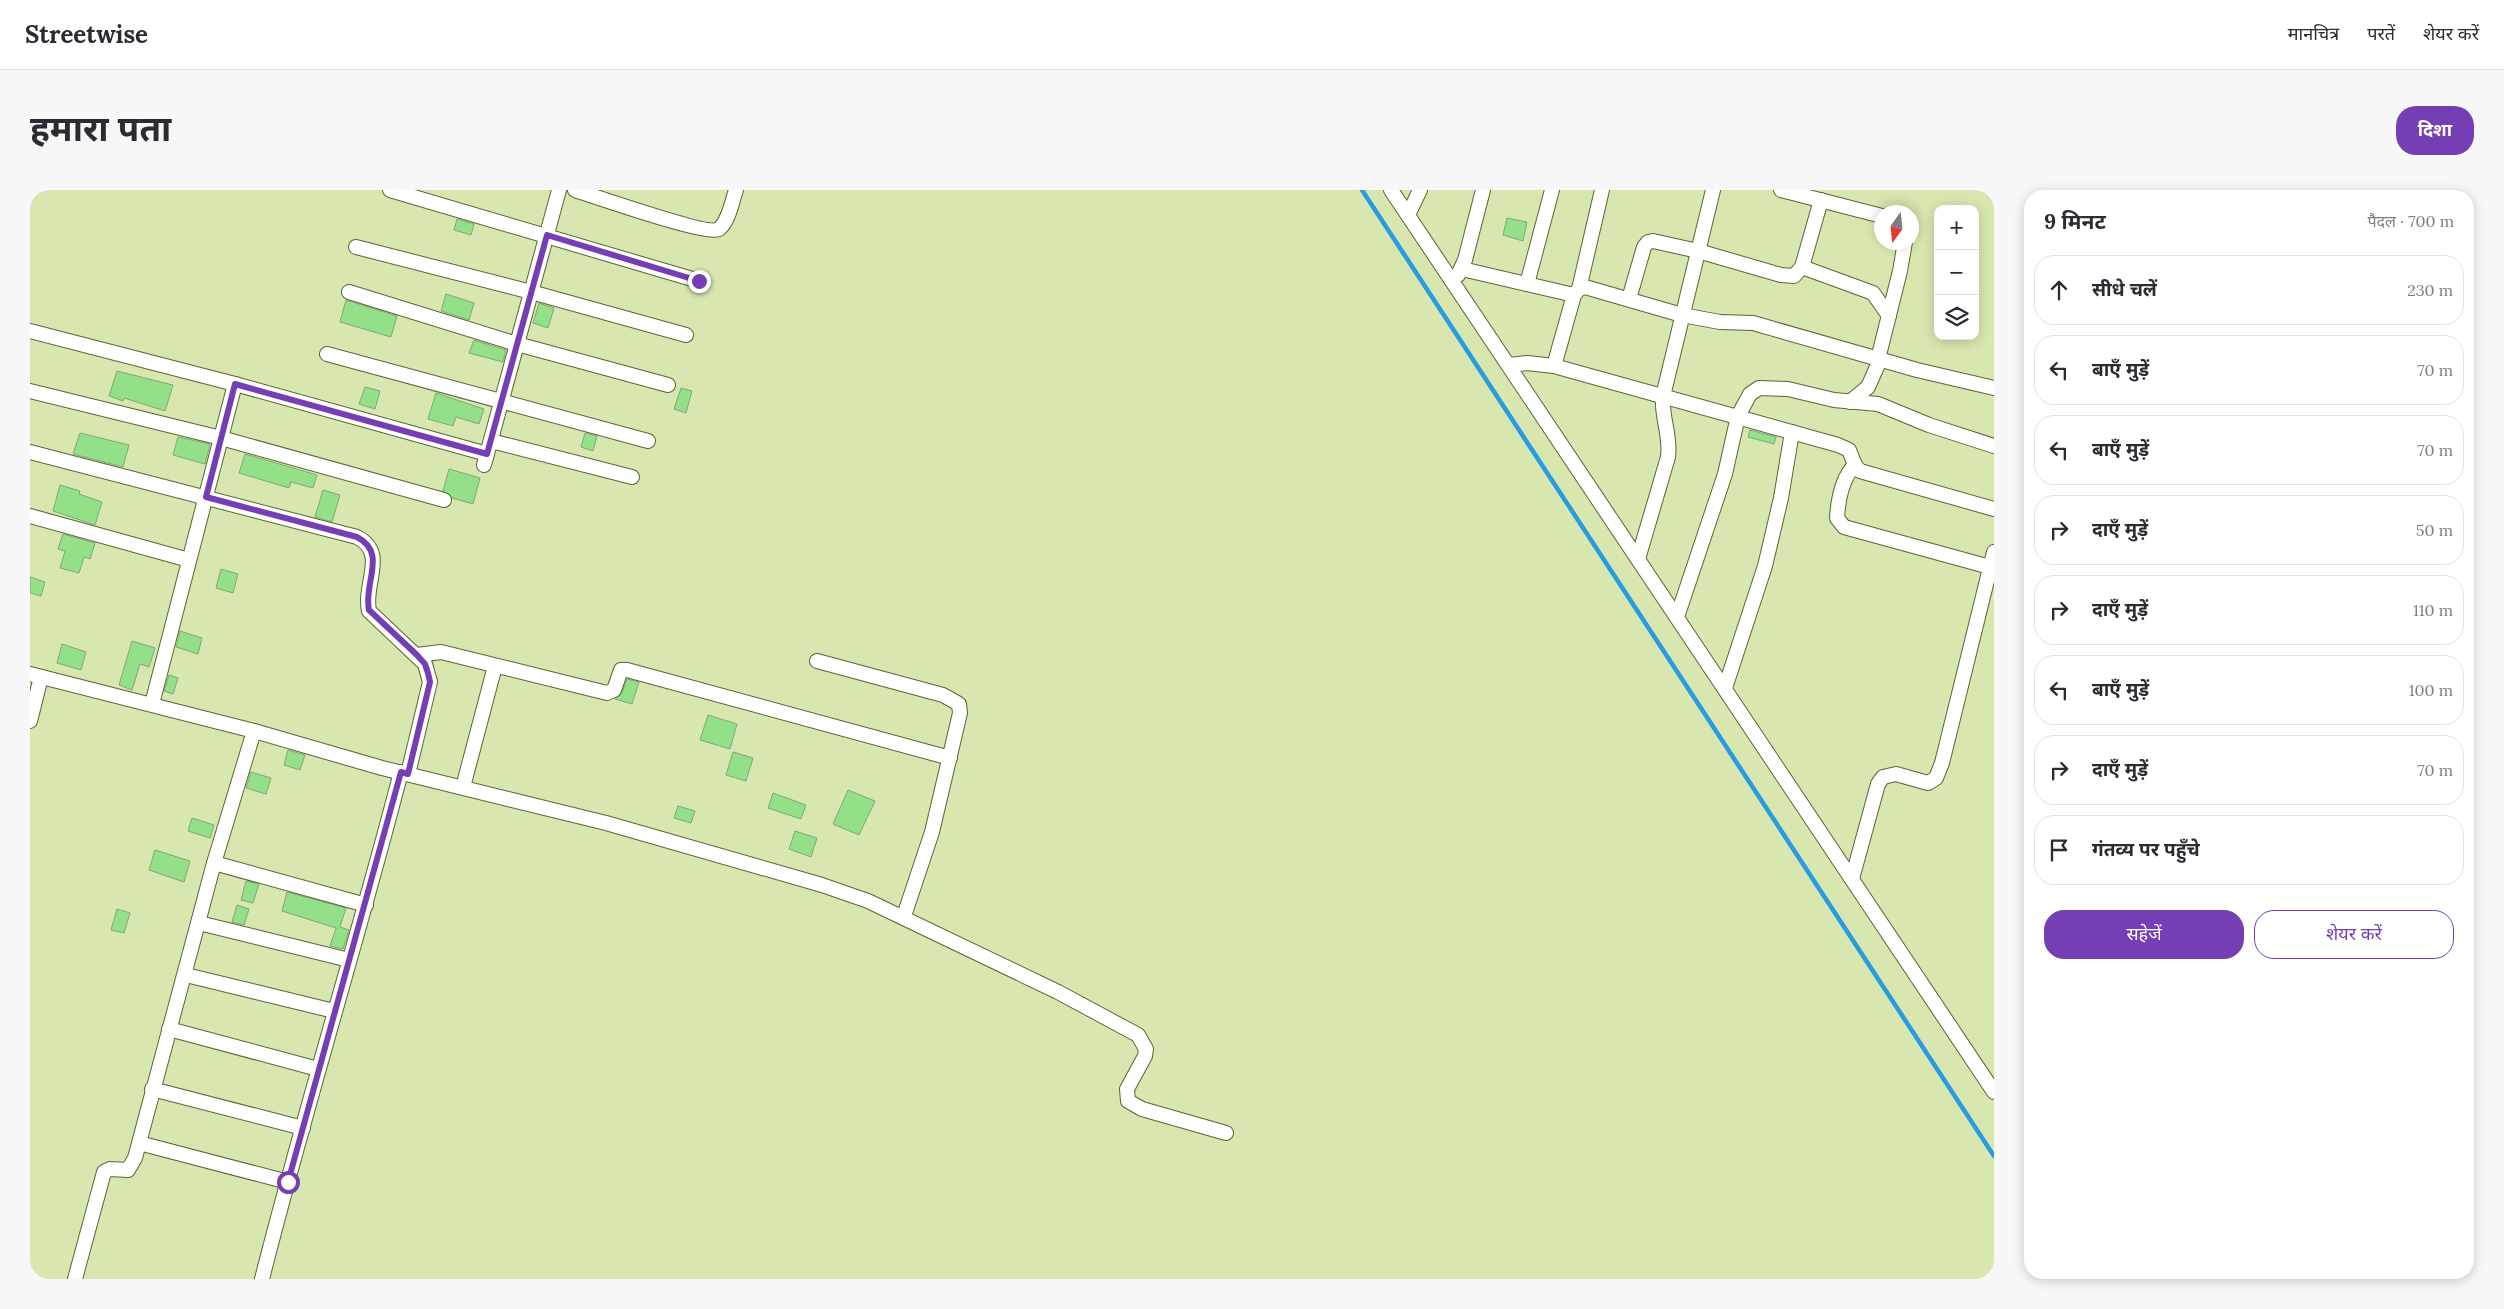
<!DOCTYPE html>
<html lang="hi">
<meta charset="utf-8">
<style>
:root{--surface:#fff;--page:#f7f7f7;--text:#2b2b33;--muted:#7c7c81;--line:#e1e1e2;--accent:#743eb5}
body{margin:0;font-family:Lora,"Noto Sans Devanagari",serif;background:var(--page);color:var(--text)}
.controls{position:absolute;right:15px;top:15px;display:grid;overflow:hidden;border-radius:10px;box-shadow:0 2px 12px #0003}
.controls button{width:45px;height:45px;display:grid;place-items:center;padding:0;border:0;border-bottom:1px solid var(--line);background:var(--surface);color:var(--text);font:25px sans-serif}
.compass{position:absolute;left:1844px;top:15px;width:45px;height:45px;border-radius:50%;background:var(--surface);box-shadow:0 2px 12px #0003;rotate:195deg}
.stop{position:absolute;width:15px;height:15px;margin:-11px;border:4px solid #743eb5;border-radius:50%;background:#fff}
.stop.end{background:#743eb5;border-color:#fff;box-shadow:0 1px 5px #0008}
.list{margin:0;padding:0;list-style:none}
h2{display:flex;justify-content:space-between;align-items:center;height:65px;margin:0;padding:0 20px;font-size:21px}
h2 small{font-size:16px;font-weight:400;color:var(--muted)}
.list li{display:grid;grid-template-columns:32px 1fr auto;gap:15px;align-items:center;box-sizing:border-box;height:70px;margin:0 10px 10px;padding:0 10px;border:1px solid var(--line);border-radius:20px}
.list b{display:block;font-size:19px;white-space:nowrap}
.list em{font-size:16px;font-style:normal;color:var(--muted)}
.actions{display:flex;gap:10px;padding:15px 20px}
.actions a{flex:1;padding:11px 0;border:1px solid var(--accent);border-radius:20px;text-align:center;font-size:18px;color:var(--accent)}
.actions .main{background:var(--accent);color:#fff}
.icon{flex:none;width:28px;height:28px;fill:none;stroke:currentColor;stroke-width:2;stroke-linecap:round;stroke-linejoin:round}
.map{position:relative;flex:none;width:1964px;height:1089px;overflow:hidden;border-radius:20px}
header{display:flex;align-items:center;gap:30px;box-sizing:border-box;height:70px;padding:0 25px;background:var(--surface);border-bottom:1px solid var(--line)}
header strong{font-size:24px}
nav{display:flex;gap:28px;margin-inline-start:auto;font-size:18px}
.intro{display:flex;align-items:center;justify-content:space-between;box-sizing:border-box;height:120px;padding:0 30px}
h1{margin:0;font-size:35px}
.button{padding:12px 22px;border-radius:20px;background:var(--accent);color:#fff;font-size:18px;font-weight:700}
main{display:flex;gap:30px;padding:0 30px}
aside{flex:1;background:var(--surface);border-radius:20px;box-shadow:0 2px 12px #0003}
.map>svg:first-child{display:block}
.lines{fill:none;stroke-linecap:round;stroke-linejoin:round}
.stream{stroke:#299ce1;stroke-width:4.5}
.building{fill:#94e088;stroke:#81a67a}
.street-casing{stroke:#596633;stroke-width:16}
.street{stroke:#fff;stroke-width:14}
.route{stroke:#743eb5;stroke-width:6}
</style>
<header>
<strong>Streetwise</strong>
<nav><a>मानचित्र</a><a>परतें</a><a>शेयर करें</a></nav>
</header>
<div class="intro"><h1>हमारा पता</h1><a class="button">दिशा</a></div>
<main>
<div class="map">
<svg width="1964" height="1089" viewBox="0 0 1964 1089">
<rect width="100%" height="100%" fill="#d7e7af"/>
<g class="lines">
<polyline class="stream" points="1332,0 1964,966"/>
</g>
<g class="building">
<polygon points="1477,28 1497,32 1493,51 1473,45"/>
<polygon points="427,29 444,34 441,45 424,40"/>
<polygon points="416,104 444,113 439,130 411,121"/>
<polygon points="316,110 367,126 361,147 310,132"/>
<polygon points="509,113 524,118 518,138 503,133"/>
<polygon points="444,150 476,160 473,172 439,163"/>
<polygon points="87,181 143,195 135,221 94,208 93,211 79,206"/>
<polygon points="335,197 350,201 345,219 329,214"/>
<polygon points="651,198 662,201 656,223 644,219"/>
<polygon points="406,203 454,219 449,234 426,227 423,236 398,229"/>
<polygon points="1720,240 1746,247 1744,254 1718,247"/>
<polygon points="50,243 99,255 93,277 43,264"/>
<polygon points="555,243 567,246 563,261 551,257"/>
<polygon points="148,247 180,254 175,274 143,265"/>
<polygon points="215,264 287,285 283,298 261,292 259,298 209,283"/>
<polygon points="419,279 450,288 443,314 422,308 413,301"/>
<polygon points="30,295 50,301 49,304 72,312 65,335 23,321"/>
<polygon points="293,300 310,305 302,332 285,327"/>
<polygon points="33,344 65,353 60,369 54,367 49,383 30,378 35,361 28,359"/>
<polygon points="191,379 208,384 203,403 186,398"/>
<polygon points="0,387 15,392 11,406 0,403"/>
<polygon points="150,441 172,448 168,464 146,457"/>
<polygon points="102,451 125,458 119,477 110,474 102,500 89,495"/>
<polygon points="32,454 56,462 51,480 27,473"/>
<polygon points="139,485 148,488 143,504 134,501"/>
<polygon points="597,489 609,492 602,514 585,509 592,503"/>
<polygon points="678,525 707,534 700,559 670,550"/>
<polygon points="258,560 275,565 270,580 254,575"/>
<polygon points="703,562 723,568 716,591 696,585"/>
<polygon points="221,582 241,588 236,604 216,598"/>
<polygon points="818,600 845,611 829,645 803,634"/>
<polygon points="743,603 776,615 771,629 738,618"/>
<polygon points="648,616 665,621 661,633 644,628"/>
<polygon points="162,628 184,635 180,648 158,641"/>
<polygon points="765,641 787,648 781,667 759,659"/>
<polygon points="125,660 160,671 154,692 119,680"/>
<polygon points="216,691 229,694 223,713 211,710"/>
<polygon points="257,702 316,718 310,737 319,740 313,759 300,756 306,738 252,721"/>
<polygon points="207,715 219,719 214,735 202,732"/>
<polygon points="87,719 100,723 94,743 81,740"/>
</g>
<g class="lines">
<g class="street-casing">
<g id="street">
<polyline points="360,0 669,91"/>
<path d="M545 0C564 6 678 46 689 39 699 31 702 11 706 0"/>
<polyline points="1361,0 1964,902"/>
<polyline points="1751,0 1852,26"/>
<polyline points="1378,25 1390,0"/>
<polyline points="326,57 501,102 656,145"/>
<polyline points="1772,77 1843,103 1859,126"/>
<polyline points="1432,79 1544,105"/>
<polyline points="1428,85 1435,70 1453,0"/>
<polyline points="1497,94 1522,0"/>
<polyline points="1549,99 1572,0"/>
<polyline points="319,102 487,154 638,195"/>
<polyline points="1599,109 1614,57 1618,52 1623,51 1668,61 1751,85 1764,86 1772,77 1791,10"/>
<polyline points="0,141 205,194 457,264"/>
<polyline points="297,164 618,251"/>
<polyline points="1848,169 1870,81 1875,52"/>
<polyline points="1479,175 1497,173 1524,176 1808,255 1819,260 1825,275 1830,281 1964,319"/>
<polyline points="1524,176 1544,105 1549,99 1555,97 1652,125 1690,132 1723,133 1887,180 1964,198"/>
<polyline points="0,201 191,248 414,310"/>
<polyline points="1820,212 1838,197 1850,170"/>
<polyline points="461,251 602,287"/>
<path d="M0 262 327 347C358 363 333 393 339 421L395 474 400 492 378 584"/>
<polyline points="454,275 529,0"/>
<path d="M1825 275C1812 288 1808 311 1807 328L1814 337 1960 377"/>
<polyline points="0,326 159,370"/>
<path d="M1608 369 1638 267C1641 245 1631 227 1633 206L1683 0"/>
<polyline points="1647,427 1695,284 1708,226 1720,204 1729,198 1758,199 1804,210 1848,214 1899,235 1964,256"/>
<polyline points="387,465 411,462 577,503 584,500 591,480 597,480 920,568"/>
<polyline points="787,471 913,505 929,514 930,523 902,642 874,726"/>
<polyline points="0,484 224,541 352,578 576,633 792,695 838,711 1028,802 1108,845 1116,859 1115,866 1097,899 1098,911 1112,919 1196,943"/>
<polyline points="1695,498 1735,376 1751,308 1762,242"/>
<polyline points="122,514 205,194"/>
<polyline points="0,531 11,487"/>
<polyline points="433,597 465,476"/>
<polyline points="184,673 336,715"/>
<polyline points="1822,689 1848,594 1853,587 1866,584 1898,593 1906,588 1912,573 1964,362"/>
<polyline points="169,733 319,770"/>
<polyline points="156,785 304,821"/>
<polyline points="139,839 288,879"/>
<polyline points="122,899 273,938"/>
<polyline points="109,953 258,992"/>
<polyline points="45,1089 74,982 80,979 98,980 105,968 184,673 224,541"/>
<path d="M232 1089C275 919 327 752 371 582"/>
</g>
</g>
<use href="#street" class="street"/>
</g>
<g class="lines">
<path class="route" d="M258 992 371 582 378 584 400 492 398 483 395 474 387 465 339 420C333 393 358 363 327 347L176 307 205 194 457 264 517 45 669 91"/>
</g>
</svg>
<div class="controls">
<button>+</button>
<button>−</button>
<button><svg class="icon" aria-label="layers" viewBox="0 0 24 24"><path d="M12 4l9 5-9 5-9-5zM3 14l9 5 9-5"/></svg></button>
</div>
<svg class="compass" viewBox="-18 -18 36 36"><path d="M0-13l5 13h-10z" fill="#e53935"/><path d="M0 13l5-13h-10z" fill="#7c7c81"/></svg>
<div class="stop" style="left:258px;top:992px"></div>
<div class="stop end" style="left:669px;top:91px"></div>
</div>
<aside>
<h2>9 मिनट<small>पैदल · 700 m</small></h2>
<ul class="list">
<li><svg class="icon" aria-label="ahead" viewBox="0 0 24 24"><path d="M12 20V5M6 11l6-6 6 6"/></svg><div><b>सीधे चलें</b></div><em>230 m</em></li>
<li><svg class="icon" aria-label="left" viewBox="0 0 24 24"><path d="M17 20v-9H6M10 6l-5 5 5 5"/></svg><div><b>बाएँ मुड़ें</b></div><em>70 m</em></li>
<li><svg class="icon" aria-label="left" viewBox="0 0 24 24"><path d="M17 20v-9H6M10 6l-5 5 5 5"/></svg><div><b>बाएँ मुड़ें</b></div><em>70 m</em></li>
<li><svg class="icon" aria-label="right" viewBox="0 0 24 24"><path d="M7 20v-9h11M14 6l5 5-5 5"/></svg><div><b>दाएँ मुड़ें</b></div><em>50 m</em></li>
<li><svg class="icon" aria-label="right" viewBox="0 0 24 24"><path d="M7 20v-9h11M14 6l5 5-5 5"/></svg><div><b>दाएँ मुड़ें</b></div><em>110 m</em></li>
<li><svg class="icon" aria-label="left" viewBox="0 0 24 24"><path d="M17 20v-9H6M10 6l-5 5 5 5"/></svg><div><b>बाएँ मुड़ें</b></div><em>100 m</em></li>
<li><svg class="icon" aria-label="right" viewBox="0 0 24 24"><path d="M7 20v-9h11M14 6l5 5-5 5"/></svg><div><b>दाएँ मुड़ें</b></div><em>70 m</em></li>
<li><svg class="icon" aria-label="arrive" viewBox="0 0 24 24"><path d="M6 21V4h12l-3 4 3 4H6"/></svg><div><b>गंतव्य पर पहुँचे</b></div></li>
</ul>
<div class="actions"><a class="main">सहेजें</a><a>शेयर करें</a></div>
</aside>
</main>
